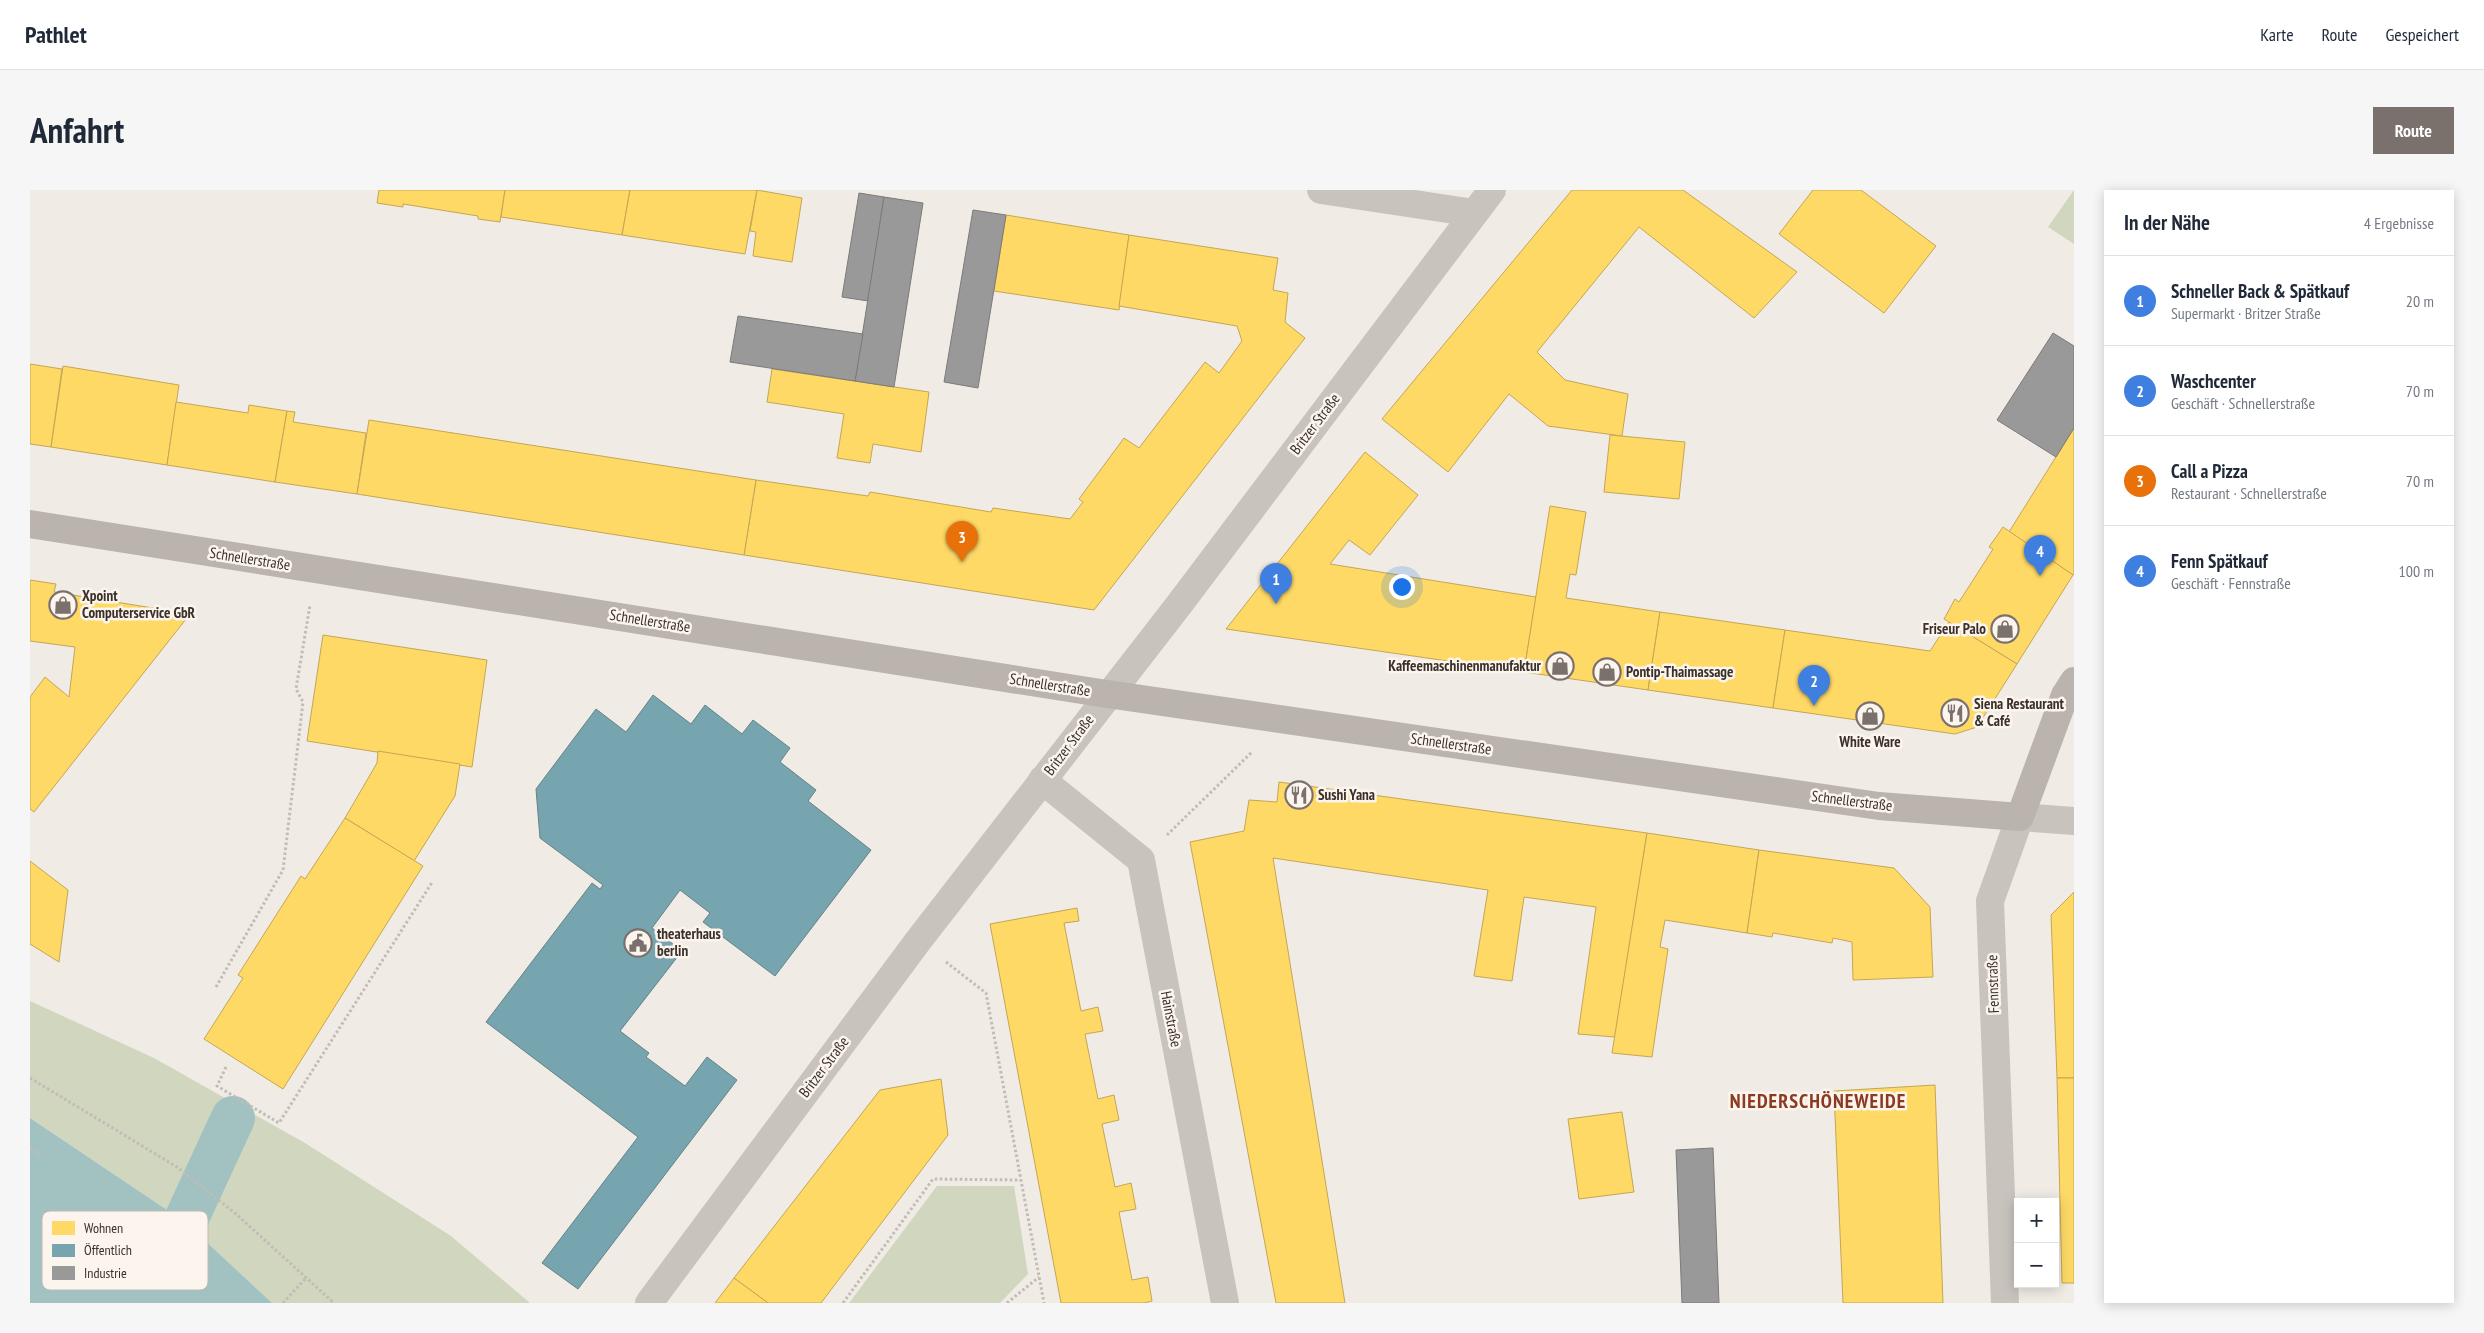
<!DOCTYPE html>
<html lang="de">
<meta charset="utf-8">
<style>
:root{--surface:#fff;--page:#f6f6f7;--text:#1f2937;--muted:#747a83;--line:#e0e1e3;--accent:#7a716c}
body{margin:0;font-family:"PT Sans Narrow",sans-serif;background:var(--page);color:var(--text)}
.controls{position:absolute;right:15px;bottom:15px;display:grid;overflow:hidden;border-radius:0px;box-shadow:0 2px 12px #0003}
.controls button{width:45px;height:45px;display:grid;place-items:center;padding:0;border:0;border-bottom:1px solid var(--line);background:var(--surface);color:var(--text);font:25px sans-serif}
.you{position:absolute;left:1371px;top:396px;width:18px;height:18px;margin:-12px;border:4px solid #fff;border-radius:50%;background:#1a73e8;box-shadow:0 0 0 8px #1a73e833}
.badge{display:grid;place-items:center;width:32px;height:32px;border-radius:50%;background:var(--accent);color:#fff;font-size:16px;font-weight:700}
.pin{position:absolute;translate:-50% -41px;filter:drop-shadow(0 1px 2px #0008)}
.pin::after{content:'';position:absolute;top:26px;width:18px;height:15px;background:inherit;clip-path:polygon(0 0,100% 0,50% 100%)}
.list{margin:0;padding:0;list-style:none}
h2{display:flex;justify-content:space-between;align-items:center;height:65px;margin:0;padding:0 20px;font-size:21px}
h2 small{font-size:16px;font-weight:400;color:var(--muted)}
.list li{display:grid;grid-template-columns:32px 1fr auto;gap:15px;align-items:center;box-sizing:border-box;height:90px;padding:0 20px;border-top:1px solid var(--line)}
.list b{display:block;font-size:19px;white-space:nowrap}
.list p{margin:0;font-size:16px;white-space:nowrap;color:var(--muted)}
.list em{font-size:16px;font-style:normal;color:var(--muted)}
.map{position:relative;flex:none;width:2044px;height:1113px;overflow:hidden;border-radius:0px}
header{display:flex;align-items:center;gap:30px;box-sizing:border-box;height:70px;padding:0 25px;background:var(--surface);border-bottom:1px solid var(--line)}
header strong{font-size:24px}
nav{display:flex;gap:28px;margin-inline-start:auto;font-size:18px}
.intro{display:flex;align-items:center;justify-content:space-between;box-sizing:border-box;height:120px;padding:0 30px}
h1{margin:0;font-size:35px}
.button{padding:12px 22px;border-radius:0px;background:var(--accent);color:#fff;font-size:18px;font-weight:700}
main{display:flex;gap:30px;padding:0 30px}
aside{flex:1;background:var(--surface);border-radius:0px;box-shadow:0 2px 12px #0003}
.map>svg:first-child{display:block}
.green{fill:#d1d6bf}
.water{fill:#a1c2c1}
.homes{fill:#ffd966;stroke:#c4a654}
.public{fill:#76a5af;stroke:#648287}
.industry{fill:#999;stroke:#7d7a78}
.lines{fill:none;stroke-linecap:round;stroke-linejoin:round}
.canal{stroke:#a1c2c1;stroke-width:44}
.path{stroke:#c2bbb6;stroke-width:3;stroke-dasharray:2.5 2.5;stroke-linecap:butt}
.minor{stroke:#c9c3be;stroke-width:28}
.tertiary{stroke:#c9c3be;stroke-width:28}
.secondary{stroke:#bab3ae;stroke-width:28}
.labels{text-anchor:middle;stroke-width:5;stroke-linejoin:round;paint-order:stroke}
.street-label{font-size:15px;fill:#3b302b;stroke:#fbf5ee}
.poi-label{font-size:15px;font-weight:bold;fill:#3b302b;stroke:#fbf5ee;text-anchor:start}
.district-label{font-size:20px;font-weight:bold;letter-spacing:1px;fill:#8c3b22;stroke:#fbf5ee}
.key{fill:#fbf5ee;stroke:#c1bab4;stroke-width:1}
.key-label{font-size:14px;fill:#3b302b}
</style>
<header>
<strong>Pathlet</strong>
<nav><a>Karte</a><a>Route</a><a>Gespeichert</a></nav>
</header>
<div class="intro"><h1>Anfahrt</h1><a class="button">Route</a></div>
<main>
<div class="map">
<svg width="2044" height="1113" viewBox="0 0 2044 1113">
<rect width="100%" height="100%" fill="#f0ebe5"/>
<g class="green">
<polygon points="2044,0 2044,54 2018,37"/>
<polygon points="0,811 124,868 275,953 421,1046 500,1113 242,1113 155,1032 0,928"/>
<polygon points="907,996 984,996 998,1084 970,1113 819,1113"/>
</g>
<polygon class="water" points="0,928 155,1032 242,1113 0,1113"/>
<g class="homes">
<polygon points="349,0 475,0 470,32 448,29 448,26 373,14 373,17 347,13"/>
<polygon points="475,0 600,0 592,45 471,27"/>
<polygon points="600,0 727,0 715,64 592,45"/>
<polygon points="727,0 772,8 762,72 723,66 726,42 720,41"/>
<polygon points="1542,0 1653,0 1767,82 1724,128 1609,37 1507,162 1535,190 1598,204 1592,246 1518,236 1479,204 1418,282 1352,229"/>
<polygon points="1783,0 1831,0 1906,56 1854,123 1749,44"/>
<polygon points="976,25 1099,45 1089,120 964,101"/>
<polygon points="1099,45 1248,68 1243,100 1258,103 1255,132 1275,148 1064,420 714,365 726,290 838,306 840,302 961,322 963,318 1040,329 1053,312 1049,309 1094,248 1109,258 1175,172 1189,183 1212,151 1207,136 1089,116"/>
<polygon points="0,174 32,179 21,257 0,254"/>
<polygon points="33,176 149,195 137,275 21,257"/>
<polygon points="742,179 899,202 891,262 843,254 840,273 807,268 814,224 737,212"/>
<polygon points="146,212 218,223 219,215 257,221 245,292 137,275"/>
<polygon points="257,221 265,222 263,232 336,243 327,304 245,292"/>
<polygon points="339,230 726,290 714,365 327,304"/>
<polygon points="2044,238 2044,383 2043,385 1979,342"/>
<polygon points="1580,245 1655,252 1649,309 1574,302"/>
<polygon points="1335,262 1388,305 1340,365 1319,350 1300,374 1506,407 1494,482 1196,439"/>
<polygon points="1520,316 1556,322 1546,385 1540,384 1536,408 1630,422 1618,500 1494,482"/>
<polygon points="1973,337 2043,385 1987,474 1914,429 1925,409 1929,412 1963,359 1959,357"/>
<polygon points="0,390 26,394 24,402 160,424 4,622 0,619 0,507 15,487 39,507 45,457 0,451"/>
<polygon points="1630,422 1755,440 1743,518 1618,500"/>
<polygon points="1919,432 1987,474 1947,537 1925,544 1743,518 1755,440 1900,461"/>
<polygon points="293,445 457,470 442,577 277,551"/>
<polygon points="348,561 430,574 425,606 384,671 315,628 347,573"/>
<polygon points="1249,592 1617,643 1585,847 1548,844 1566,717 1494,707 1482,791 1444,786 1458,700 1243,668 1315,1113 1246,1113 1160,652 1214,641 1219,610 1247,612"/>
<polygon points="315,628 393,676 253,899 174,849 213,788 208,785 271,686 275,689"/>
<polygon points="1617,643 1729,660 1717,743 1635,730 1630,757 1638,759 1622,867 1582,863"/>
<polygon points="1729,660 1864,678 1900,717 1903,787 1823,790 1822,752 1803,748 1802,753 1743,743 1742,747 1717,743"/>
<polygon points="0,671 38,700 29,772 0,754"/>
<polygon points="2044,702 2044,888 2027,888 2021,725"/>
<polygon points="1047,718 1049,731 1034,733 1051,821 1068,817 1073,841 1055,844 1068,909 1084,905 1089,930 1072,934 1085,997 1101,993 1106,1019 1089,1022 1102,1090 1118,1087 1122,1111 1114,1113 1031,1113 960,734"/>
<polygon points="2027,888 2044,888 2044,1093 2032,1093"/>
<polygon points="911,889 918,945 791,1113 738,1113 704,1088 850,900"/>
<polygon points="1905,895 1913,1113 1813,1113 1804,901"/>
<polygon points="1592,922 1604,1002 1549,1009 1538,929"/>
<polygon points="704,1088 738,1113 685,1113"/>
</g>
<polygon class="public" points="623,505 661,534 675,515 712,544 723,530 760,558 750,572 786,600 778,611 841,660 745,786 673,732 680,723 650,700 622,738 652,761 590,841 619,863 616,867 655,896 677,867 707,890 548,1099 512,1073 608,947 456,832 562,693 570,699 573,695 510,648 506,599 566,519 596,542"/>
<g class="industry">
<polygon points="829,3 854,7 838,111 812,107"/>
<polygon points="854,7 893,13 864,197 825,191"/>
<polygon points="943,20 976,25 948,198 914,192"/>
<polygon points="708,126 833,144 825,191 700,172"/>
<polygon points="2023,143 2044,156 2044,238 2026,267 1967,230"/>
<polygon points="1683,958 1689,1113 1652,1113 1646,960"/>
</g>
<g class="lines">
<polyline class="canal" points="155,1032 203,928"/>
<g class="path">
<polyline points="1137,645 1222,562"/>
<polyline points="916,772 956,803 1014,1113"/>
<polyline points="186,797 253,680 273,512 266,499 280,415"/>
<polyline points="196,877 187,896 249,933 403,691"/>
<polyline points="0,888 147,977 206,1024 304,1113"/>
<polyline points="0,958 12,966"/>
<polyline points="253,1113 276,1088"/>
<polyline points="813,1113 903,989 990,990"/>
<polyline points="977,1113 1009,1087"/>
</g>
<g class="minor">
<polyline points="1291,0 1444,23"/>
<polyline points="1012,590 1111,670 1195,1113"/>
<polyline points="619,1113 888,751 1148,416 1462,0"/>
<polyline points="1975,1113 1960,711 1990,627"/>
</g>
<polyline class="tertiary" points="1990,627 2044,631"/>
<polyline class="secondary" points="0,334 1077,504 1849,616 1990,627 2035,505 2044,491"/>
</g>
<defs>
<g id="shop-ring" transform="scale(1.4375)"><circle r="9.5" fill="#fbf5ee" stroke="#7a716c" stroke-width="1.5"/><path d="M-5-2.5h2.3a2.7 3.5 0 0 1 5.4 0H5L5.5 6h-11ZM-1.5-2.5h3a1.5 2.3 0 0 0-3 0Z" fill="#7a716c"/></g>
<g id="restaurant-ring" transform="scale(1.4375)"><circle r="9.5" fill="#fbf5ee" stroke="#7a716c" stroke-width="1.5"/><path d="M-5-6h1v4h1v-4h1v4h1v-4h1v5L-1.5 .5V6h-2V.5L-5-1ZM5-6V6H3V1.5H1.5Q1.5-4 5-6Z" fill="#7a716c"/></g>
<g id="civic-ring" transform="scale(1.4375)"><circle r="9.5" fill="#fbf5ee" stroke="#7a716c" stroke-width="1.5"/><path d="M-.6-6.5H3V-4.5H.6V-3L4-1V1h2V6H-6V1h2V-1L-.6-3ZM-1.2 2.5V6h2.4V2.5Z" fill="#7a716c"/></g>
</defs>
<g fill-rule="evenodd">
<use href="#shop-ring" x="33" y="415"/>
<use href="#shop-ring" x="1975" y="439"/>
<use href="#shop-ring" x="1530" y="476"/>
<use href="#shop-ring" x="1577" y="482"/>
<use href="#restaurant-ring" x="1925" y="523"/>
<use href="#shop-ring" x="1840" y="526"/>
<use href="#restaurant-ring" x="1269" y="605"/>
<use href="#civic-ring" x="608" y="753"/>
</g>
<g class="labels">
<g class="street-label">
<text transform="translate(1285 234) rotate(-53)" y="5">Britzer Straße</text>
<text transform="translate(220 369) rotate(9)" y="5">Schnellerstraße</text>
<text transform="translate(620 431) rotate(9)" y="5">Schnellerstraße</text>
<text transform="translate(1020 495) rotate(9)" y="5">Schnellerstraße</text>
<text transform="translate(1421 554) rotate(8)" y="5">Schnellerstraße</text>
<text transform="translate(1039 555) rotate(-53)" y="5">Britzer Straße</text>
<text transform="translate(1822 611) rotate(7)" y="5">Schnellerstraße</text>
<text transform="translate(1963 794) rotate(-92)" y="5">Fennstraße</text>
<text transform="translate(1141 829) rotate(79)" y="5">Hainstraße</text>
<text transform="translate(794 877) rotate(-53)" y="5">Britzer Straße</text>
</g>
<g class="poi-label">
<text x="52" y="411">Xpoint<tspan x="52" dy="17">Computerservice GbR</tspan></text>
<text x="1956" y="444" text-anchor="end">Friseur Palo</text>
<text x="1511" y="481" text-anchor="end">Kaffeemaschinenmanufaktur</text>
<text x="1596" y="487">Pontip-Thaimassage</text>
<text x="1944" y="519">Siena Restaurant<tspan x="1944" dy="17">&amp; Café</tspan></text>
<text x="1840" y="557" text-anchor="middle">White Ware</text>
<text x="1288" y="610">Sushi Yana</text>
<text x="627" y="749">theaterhaus<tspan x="627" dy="17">berlin</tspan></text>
</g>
<g class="district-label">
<text x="1788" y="918">NIEDERSCHÖNEWEIDE</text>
</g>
</g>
<rect x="12" y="1021" width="166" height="79" rx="8" class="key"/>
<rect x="22" y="1031" width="23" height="14" fill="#ffd966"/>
<rect x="22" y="1054" width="23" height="13" fill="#76a5af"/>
<rect x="22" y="1076" width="23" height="14" fill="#999"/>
<g class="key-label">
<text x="54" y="1043">Wohnen</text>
<text x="54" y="1065">Öffentlich</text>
<text x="54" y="1088">Industrie</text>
</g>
</svg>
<div class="controls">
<button>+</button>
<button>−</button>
</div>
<div class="you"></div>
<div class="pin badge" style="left:1246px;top:414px;background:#3f7fe0">1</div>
<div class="pin badge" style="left:1784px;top:516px;background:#3f7fe0">2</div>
<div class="pin badge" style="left:932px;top:372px;background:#e8710a">3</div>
<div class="pin badge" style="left:2010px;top:386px;background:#3f7fe0">4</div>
</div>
<aside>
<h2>In der Nähe<small>4 Ergebnisse</small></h2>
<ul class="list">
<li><span class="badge" style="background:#3f7fe0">1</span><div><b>Schneller Back &amp; Spätkauf</b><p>Supermarkt · Britzer Straße</p></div><em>20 m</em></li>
<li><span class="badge" style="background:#3f7fe0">2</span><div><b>Waschcenter</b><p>Geschäft · Schnellerstraße</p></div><em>70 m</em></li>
<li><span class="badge" style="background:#e8710a">3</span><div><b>Call a Pizza</b><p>Restaurant · Schnellerstraße</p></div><em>70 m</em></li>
<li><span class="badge" style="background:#3f7fe0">4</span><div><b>Fenn Spätkauf</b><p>Geschäft · Fennstraße</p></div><em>100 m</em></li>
</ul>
</aside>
</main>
